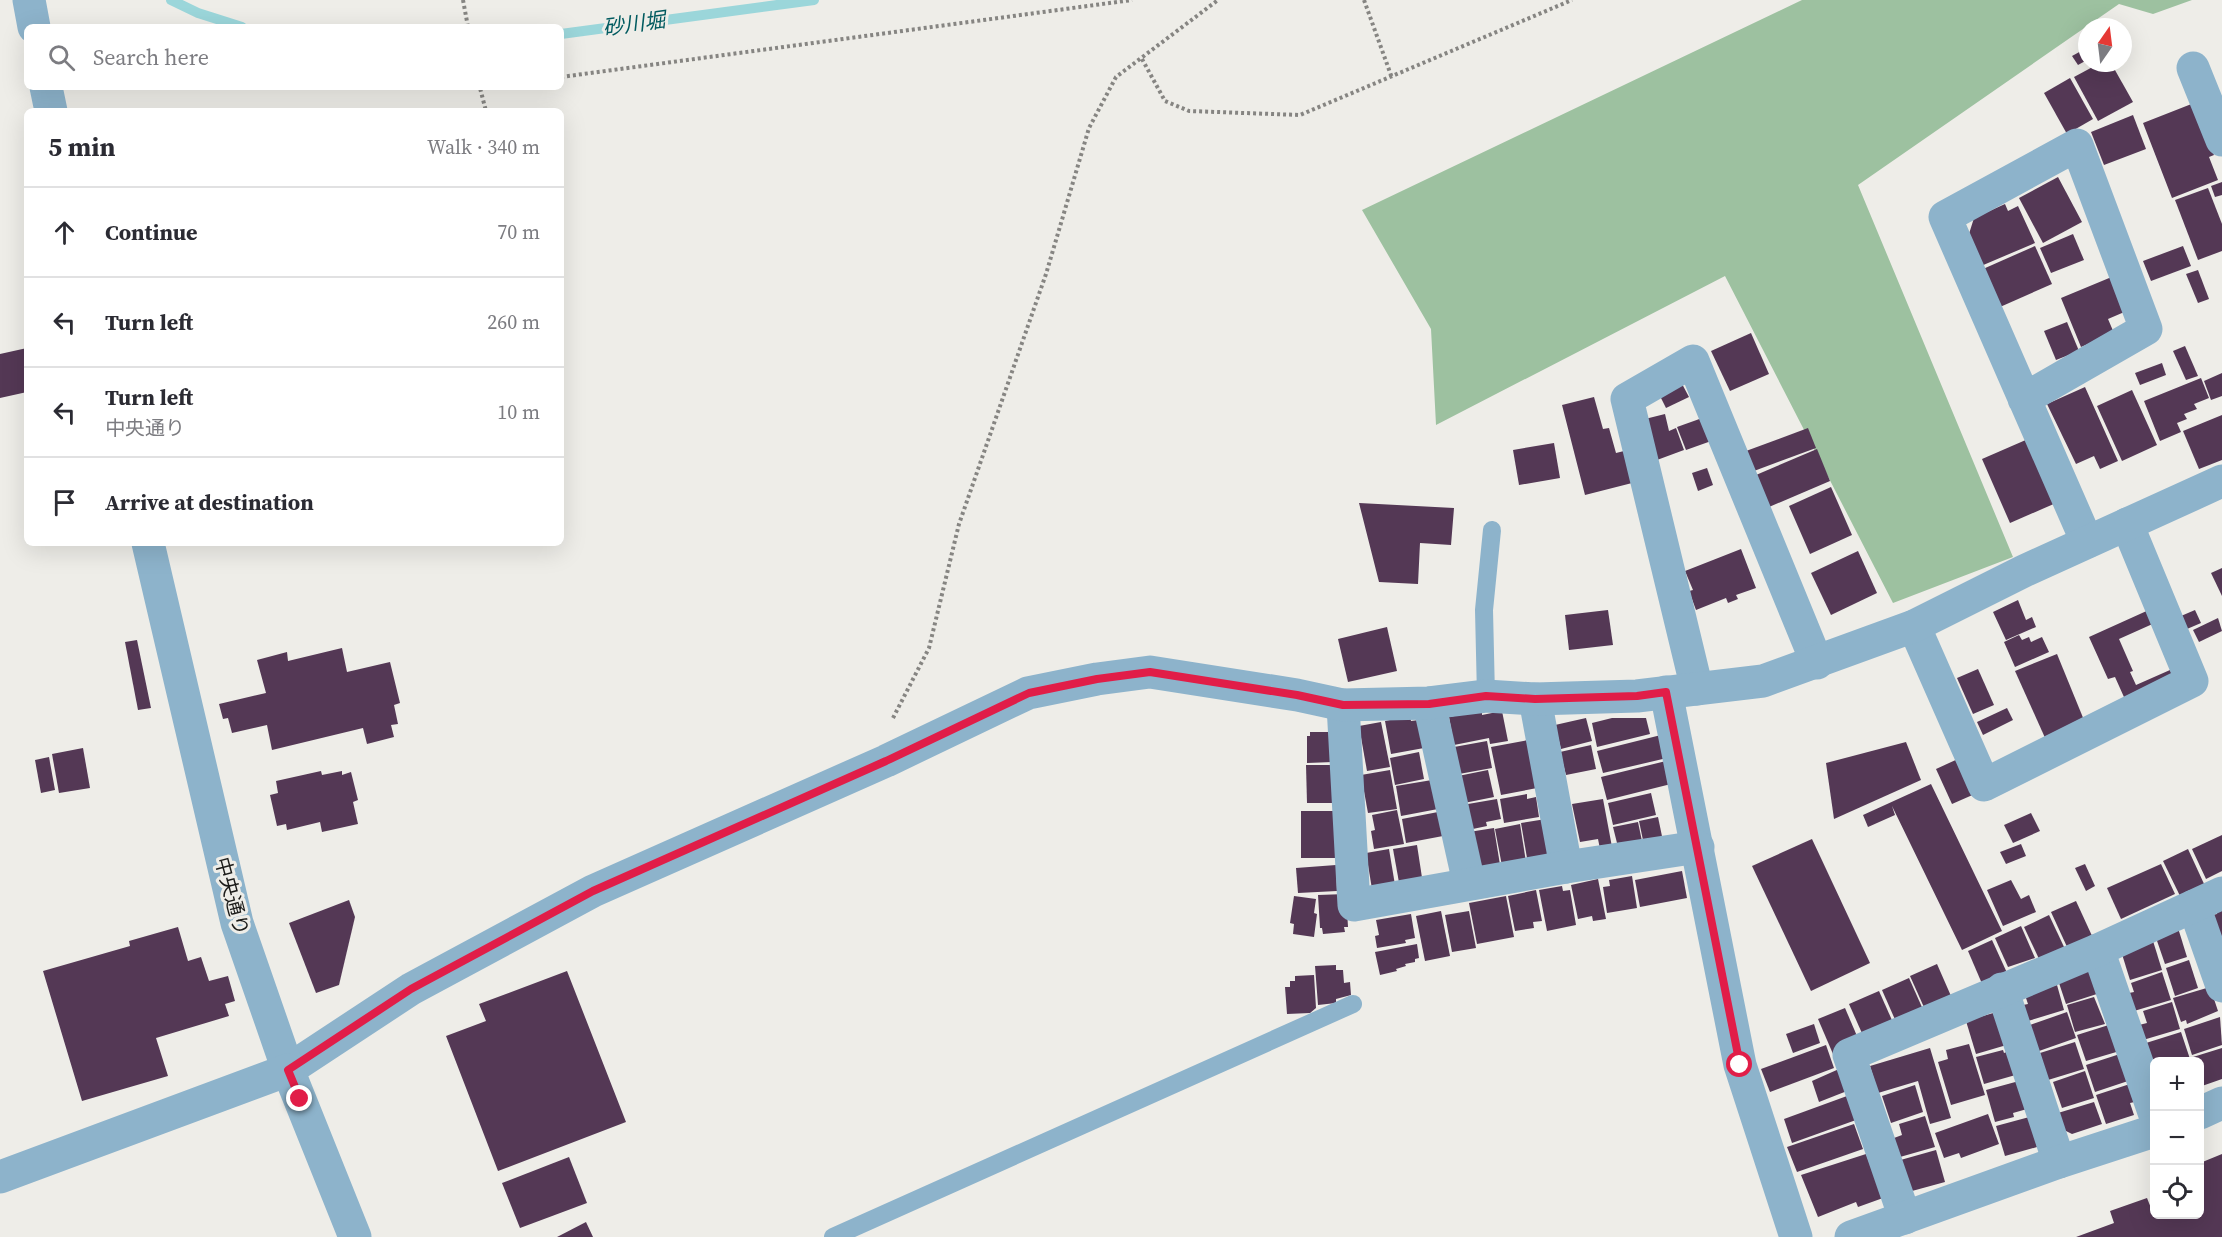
<!DOCTYPE html>
<meta charset="utf-8">
<style>
:root{--surface:#fff;--page:#f7f7f7;--text:#2b2b33;--muted:#7c7c81;--line:#e1e1e2}
body{margin:0;font-family:"Source Serif 4","Noto Sans JP",serif;background:var(--page);color:var(--text)}
.controls{position:absolute;right:18px;bottom:18px;display:grid;overflow:hidden;border-radius:9px;box-shadow:0 6px 24px #0002}
.controls button{width:54px;height:54px;display:grid;place-items:center;padding:0;border:0;border-bottom:2px solid var(--line);background:var(--surface);color:var(--text);font:30px sans-serif}
.compass{position:absolute;left:2078px;top:18px;width:54px;height:54px;border-radius:50%;background:var(--surface);box-shadow:0 6px 24px #0002;rotate:14deg}
.stop{position:absolute;width:18px;height:18px;margin:-14px;border:4px solid #e11d48;border-radius:50%;background:#fff}
.stop.end{background:#e11d48;border-color:#fff;box-shadow:0 2px 6px #0008}
.list{margin:0;padding:0;list-style:none}
h2{display:flex;justify-content:space-between;align-items:center;height:78px;margin:0;padding:0 24px;font-size:26px}
h2 small{font-size:20px;font-weight:400;color:var(--muted)}
.list li{display:grid;grid-template-columns:39px 1fr auto;gap:18px;align-items:center;box-sizing:border-box;height:90px;padding:0 24px;border-top:2px solid var(--line)}
.list b{display:block;font-size:22px;white-space:nowrap}
.list p{margin:0;font-size:20px;white-space:nowrap;color:var(--muted)}
.list em{font-size:20px;font-style:normal;color:var(--muted)}
.icon{flex:none;width:33px;height:33px;fill:none;stroke:currentColor;stroke-width:2;stroke-linecap:round;stroke-linejoin:round}
.map{position:relative;flex:none;width:2222px;height:1237px;overflow:hidden}
.search{position:absolute;background:var(--surface);box-shadow:0 6px 24px #0002;left:24px;top:24px;width:540px;height:66px;display:flex;align-items:center;gap:15px;box-sizing:border-box;padding:0 21px;border-radius:9px;color:var(--muted);font-size:22px}
.panel{position:absolute;background:var(--surface);box-shadow:0 6px 24px #0002;left:24px;top:108px;width:540px;height:438px;border-radius:9px}
.map>svg:first-child{display:block}
.forest{fill:#9dc1a0}
.lines{fill:none;stroke-linecap:round;stroke-linejoin:round}
.stream{stroke:#9bd6da;stroke-width:10}
.building{fill:#543855}
.path{stroke:#868582;stroke-width:4;stroke-dasharray:3 3;stroke-linecap:butt}
.service{stroke:#8db3cb;stroke-width:18}
.minor{stroke:#8db3cb;stroke-width:33}
.tertiary{stroke:#8db3cb;stroke-width:33}
.route{stroke:#e11d48;stroke-width:8}
.labels{text-anchor:middle;stroke-width:6;stroke-linejoin:round;paint-order:stroke}
.street-label{font-size:20px;fill:#1b1b19;stroke:#eeede8}
.water-label{font-size:21px;font-style:italic;fill:#005a5f;stroke:#eeede8}
</style>
<div class="map">
<svg width="2222" height="1237" viewBox="0 0 2222 1237">
<rect width="100%" height="100%" fill="#eeede8"/>
<polygon class="forest" points="1802,0 2192,0 2153,14 2119,4 1858,185 2013,557 1893,603 1725,276 1436,425 1431,329 1362,210"/>
<g class="lines">
<g class="stream">
<polyline points="171,0 198,13 242,27"/>
<polyline points="561,34 814,0"/>
</g>
</g>
<g class="building">
<polygon points="2083,50 2087,60 2078,65 2072,56"/>
<polygon points="2100,63 2111,63 2133,102 2098,121 2074,77"/>
<polygon points="2070,78 2093,119 2067,134 2044,93"/>
<polygon points="2194,103 2214,155 2209,157 2218,180 2172,198 2143,123"/>
<polygon points="2133,115 2146,149 2104,165 2091,132"/>
<polygon points="2058,177 2082,222 2043,243 2019,198"/>
<polygon points="2222,182 2222,195 2215,197 2211,186"/>
<polygon points="2208,188 2222,224 2222,251 2198,260 2175,200"/>
<polygon points="2005,204 2008,211 2018,206 2035,243 1981,266 1968,237 1974,218"/>
<polygon points="2073,234 2084,260 2051,273 2040,248"/>
<polygon points="2035,246 2052,284 2000,307 1983,269"/>
<polygon points="2183,246 2191,266 2151,281 2143,261"/>
<polygon points="2198,270 2209,299 2198,303 2186,274"/>
<polygon points="2114,276 2129,310 2108,319 2114,333 2081,347 2061,298"/>
<polygon points="2067,322 2079,351 2056,360 2044,331"/>
<polygon points="1751,333 1769,374 1730,391 1711,351"/>
<polygon points="2185,346 2198,376 2186,380 2173,351"/>
<polygon points="27,348 27,392 0,398 0,354"/>
<polygon points="2162,363 2166,375 2140,385 2135,373"/>
<polygon points="2222,373 2222,396 2211,400 2204,381"/>
<polygon points="2201,378 2209,398 2194,404 2197,409 2184,414 2187,419 2177,423 2181,432 2160,441 2144,401"/>
<polygon points="1681,382 1689,397 1666,408 1659,394"/>
<polygon points="2085,387 2118,461 2100,469 2094,456 2076,464 2047,404"/>
<polygon points="2132,390 2157,445 2122,461 2097,406"/>
<polygon points="1594,397 1603,429 1609,428 1616,453 1628,450 1636,482 1585,495 1562,405"/>
<polygon points="1665,414 1669,431 1676,428 1684,450 1657,460 1645,419"/>
<polygon points="2222,415 2222,460 2199,469 2183,431"/>
<polygon points="1705,417 1714,440 1686,450 1677,427"/>
<polygon points="1808,428 1816,448 1754,471 1746,451"/>
<polygon points="2028,439 2056,503 2010,523 1982,459"/>
<polygon points="1554,443 1560,478 1519,485 1513,450"/>
<polygon points="1817,449 1830,481 1769,507 1756,475"/>
<polygon points="1707,468 1713,485 1698,491 1692,473"/>
<polygon points="1831,487 1852,535 1810,554 1789,506"/>
<polygon points="1359,503 1454,508 1451,545 1420,543 1418,584 1379,582"/>
<polygon points="1741,549 1756,588 1736,595 1738,599 1728,603 1726,598 1696,610 1689,591 1693,590 1685,571"/>
<polygon points="1858,551 1877,593 1831,615 1811,573"/>
<polygon points="2222,568 2222,596 2211,573"/>
<polygon points="2018,600 2026,620 2032,617 2036,627 2006,640 1993,612"/>
<polygon points="2151,609 2157,622 2119,639 2133,671 2130,672 2136,685 2170,670 2177,684 2128,706 2115,677 2108,679 2089,637"/>
<polygon points="1608,610 1613,645 1569,650 1565,615"/>
<polygon points="2195,610 2201,623 2187,629 2181,616"/>
<polygon points="2218,618 2222,631 2199,642 2193,630"/>
<polygon points="1387,627 1397,671 1348,682 1338,639"/>
<polygon points="2019,635 2022,640 2029,637 2031,642 2042,637 2049,652 2015,667 2004,642"/>
<polygon points="137,640 151,708 138,710 125,642"/>
<polygon points="342,648 347,672 390,662 400,703 394,705 398,724 391,725 394,737 367,744 363,728 272,750 267,725 232,733 228,718 223,719 219,704 266,693 257,660 287,652 288,661"/>
<polygon points="2057,654 2086,725 2046,740 2015,671"/>
<polygon points="1978,669 1994,705 1973,714 1957,678"/>
<polygon points="2007,708 2013,720 1983,735 1977,722"/>
<polygon points="1482,711 1482,715 1502,711 1508,741 1490,744 1489,738 1454,745 1449,717"/>
<polygon points="1410,716 1411,721 1419,720 1424,748 1391,754 1385,721"/>
<polygon points="1586,718 1592,741 1561,749 1555,725"/>
<polygon points="1612,718 1646,718 1650,734 1597,747 1592,723"/>
<polygon points="1381,722 1390,767 1367,771 1359,726"/>
<polygon points="1310,732 1330,732 1333,762 1307,763 1307,736 1310,736"/>
<polygon points="1661,735 1667,758 1603,773 1597,751"/>
<polygon points="1528,740 1537,788 1501,795 1491,747"/>
<polygon points="1487,741 1492,768 1459,774 1454,747"/>
<polygon points="1906,742 1921,780 1834,819 1826,763"/>
<polygon points="1591,745 1596,769 1566,775 1560,752"/>
<polygon points="83,748 90,788 59,793 52,754"/>
<polygon points="1419,752 1424,779 1395,785 1390,758"/>
<polygon points="49,757 55,790 41,793 35,760"/>
<polygon points="1960,758 1977,793 1952,804 1936,769"/>
<polygon points="1666,761 1671,784 1607,800 1601,777"/>
<polygon points="1306,765 1337,765 1338,803 1307,803"/>
<polygon points="1390,770 1397,809 1368,813 1361,775"/>
<polygon points="1488,770 1494,797 1464,803 1458,776"/>
<polygon points="321,771 322,775 342,771 342,775 351,772 358,800 353,802 358,824 322,832 320,822 287,830 286,824 277,826 270,795 278,793 276,781"/>
<polygon points="1432,780 1438,809 1401,816 1396,786"/>
<polygon points="1931,784 2002,931 1962,950 1892,806 1895,815 1868,827 1863,815"/>
<polygon points="1651,793 1656,815 1613,825 1608,803"/>
<polygon points="1527,794 1527,799 1536,797 1539,817 1504,823 1500,799"/>
<polygon points="1497,799 1501,819 1486,822 1487,826 1468,830 1468,804"/>
<polygon points="1603,799 1612,847 1600,849 1598,839 1580,842 1572,804"/>
<polygon points="1397,810 1404,844 1374,849 1371,831 1375,830 1372,815"/>
<rect x="1301" y="811" width="34" height="47"/>
<polygon points="1438,812 1443,836 1406,843 1402,819"/>
<polygon points="2031,813 2040,831 2013,843 2004,825"/>
<polygon points="1658,817 1663,841 1644,845 1639,821"/>
<polygon points="1546,819 1553,858 1527,858 1521,823"/>
<polygon points="1638,822 1643,846 1619,851 1613,827"/>
<polygon points="1520,824 1526,862 1502,866 1495,829"/>
<polygon points="1494,828 1501,871 1479,875 1469,832"/>
<polygon points="2222,835 2222,871 2206,879 2192,849"/>
<polygon points="1812,839 1870,963 1811,991 1752,866"/>
<polygon points="2021,844 2026,856 2006,864 2000,852"/>
<polygon points="1417,845 1423,884 1400,888 1393,849"/>
<polygon points="1389,849 1396,891 1373,895 1366,853"/>
<polygon points="2188,849 2205,886 2181,898 2163,861"/>
<polygon points="2085,864 2095,886 2086,891 2075,868"/>
<polygon points="2161,864 2175,894 2121,919 2107,888"/>
<polygon points="1336,865 1337,891 1298,893 1296,868"/>
<polygon points="1682,871 1687,898 1640,907 1635,880"/>
<polygon points="1632,876 1637,908 1607,913 1603,887 1610,886 1609,880"/>
<polygon points="1598,879 1606,919 1593,921 1592,916 1578,919 1571,885"/>
<polygon points="2011,880 2021,899 2029,895 2036,912 2003,926 1987,890"/>
<polygon points="1562,886 1563,891 1570,890 1576,925 1547,931 1539,890"/>
<polygon points="1536,890 1542,921 1533,922 1534,928 1515,931 1508,896"/>
<polygon points="1346,894 1348,927 1344,927 1345,932 1323,934 1322,928 1320,928 1318,895"/>
<polygon points="1294,896 1316,899 1314,913 1317,914 1314,937 1293,934 1294,924 1290,923"/>
<polygon points="1506,896 1514,937 1477,944 1469,903"/>
<polygon points="349,900 355,917 339,985 316,993 289,923"/>
<polygon points="2076,901 2093,938 2068,949 2051,912"/>
<polygon points="2222,905 2222,943 2212,915 2217,914 2216,907"/>
<polygon points="1441,911 1450,956 1425,961 1416,916"/>
<polygon points="1469,911 1476,948 1452,952 1445,915"/>
<polygon points="1411,914 1415,938 1405,940 1406,943 1377,948 1375,936 1379,935 1376,920"/>
<polygon points="2049,915 2065,949 2040,961 2024,927"/>
<polygon points="2021,926 2035,958 2008,967 1995,938"/>
<polygon points="178,927 188,961 201,957 209,981 228,976 235,1001 225,1004 229,1016 156,1038 168,1076 82,1101 43,971 130,946 129,941"/>
<polygon points="2178,928 2187,957 2165,964 2155,935"/>
<polygon points="1992,940 2008,975 1983,986 1968,951"/>
<polygon points="2153,941 2162,970 2130,980 2121,951"/>
<polygon points="1417,944 1419,958 1415,959 1415,962 1405,964 1406,966 1396,969 1397,971 1380,975 1375,952"/>
<polygon points="2189,960 2198,988 2175,996 2166,968"/>
<polygon points="1937,964 1951,996 1927,1014 1910,976"/>
<polygon points="1336,965 1336,970 1343,970 1344,983 1350,982 1351,995 1336,999 1336,1003 1318,1005 1315,966"/>
<polygon points="2095,968 2103,992 2066,1004 2058,980"/>
<polygon points="567,971 626,1122 498,1171 446,1036 486,1021 479,1004"/>
<polygon points="2162,972 2171,1000 2134,1011 2129,993 2134,992 2131,983"/>
<polygon points="1314,975 1316,1008 1310,1013 1287,1014 1285,987 1290,987 1290,981 1295,981 1295,976"/>
<polygon points="1909,978 1925,1014 1897,1024 1882,990"/>
<polygon points="2057,985 2064,1010 2028,1021 2023,1005 2028,1004 2025,995"/>
<polygon points="2210,987 2218,1011 2187,1024 2186,1020 2181,1022 2173,998"/>
<polygon points="1879,991 1895,1027 1865,1040 1849,1004"/>
<polygon points="2094,997 2105,1024 2075,1032 2067,1005"/>
<polygon points="2172,1002 2180,1029 2143,1040 2139,1025 2147,1023 2143,1011"/>
<polygon points="1845,1008 1860,1043 1833,1054 1818,1019"/>
<polygon points="2000,1011 2010,1044 1976,1054 1966,1021"/>
<polygon points="2067,1012 2076,1038 2039,1051 2030,1025"/>
<polygon points="2220,1017 2222,1045 2192,1055 2184,1029"/>
<polygon points="2115,1023 2123,1050 2086,1061 2077,1035"/>
<polygon points="1814,1024 1820,1043 1793,1053 1786,1034"/>
<polygon points="2181,1032 2190,1059 2182,1062 2154,1062 2154,1071 2146,1043"/>
<polygon points="2075,1042 2084,1069 2048,1080 2040,1053"/>
<polygon points="1969,1044 1985,1095 1951,1105 1938,1062 1948,1059 1946,1050"/>
<polygon points="1826,1045 1834,1068 1770,1092 1761,1069"/>
<polygon points="1930,1048 1951,1118 1930,1124 1918,1081 1878,1093 1870,1066"/>
<polygon points="2222,1048 2222,1079 2202,1086 2200,1062 2194,1062 2193,1057"/>
<polygon points="2003,1050 2004,1053 2012,1050 2019,1074 1984,1084 1976,1057"/>
<polygon points="2123,1053 2131,1080 2095,1092 2086,1065"/>
<polygon points="1839,1069 1847,1091 1819,1102 1812,1081"/>
<polygon points="2085,1071 2094,1098 2062,1108 2053,1082"/>
<polygon points="2019,1081 2027,1109 2013,1113 2014,1117 1995,1122 1986,1090"/>
<polygon points="2133,1083 2139,1101 2130,1103 2134,1115 2106,1124 2096,1095"/>
<polygon points="1915,1085 1923,1112 1891,1123 1882,1096"/>
<polygon points="1847,1096 1856,1120 1792,1143 1784,1119"/>
<polygon points="2094,1102 2102,1124 2072,1134 2064,1130 2058,1113"/>
<polygon points="1988,1114 1999,1144 1961,1158 1959,1153 1944,1158 1935,1133"/>
<polygon points="1925,1116 1935,1147 1900,1157 1894,1138 1902,1135 1899,1124"/>
<polygon points="2033,1116 2037,1147 2005,1156 1996,1126"/>
<polygon points="1854,1124 1863,1149 1797,1172 1787,1147"/>
<polygon points="1936,1150 1945,1182 1912,1191 1897,1161"/>
<polygon points="1866,1154 1883,1198 1858,1207 1856,1202 1818,1217 1801,1175"/>
<polygon points="2222,1154 2222,1237 2076,1237 2114,1223 2110,1211 2147,1198 2151,1208 2154,1206 2154,1214 2200,1214 2200,1163"/>
<polygon points="569,1157 587,1203 520,1228 502,1183"/>
<polygon points="586,1222 593,1237 557,1237"/>
</g>
<g class="lines">
<g class="path">
<polyline points="463,0 468,27"/>
<polyline points="1364,0 1392,78"/>
<polyline points="1142,59 1165,101 1189,111 1300,115 1572,0"/>
<polyline points="561,77 1132,0"/>
<polyline points="485,87 480,88 486,111"/>
<polyline points="893,718 929,648 959,524 1046,274 1089,128 1116,77 1218,0"/>
</g>
<g class="service">
<polyline points="1486,696 1484,610 1492,530"/>
<polyline points="833,1237 1353,1004"/>
</g>
<g class="minor">
<polyline points="2193,68 2222,140"/>
<polyline points="2024,399 2146,329 2077,145 1945,217 2087,542"/>
<polyline points="1914,626 1984,785 2192,681 2127,524"/>
<polyline points="1697,689 1627,399 1693,361 1817,663"/>
<polyline points="1666,692 1740,1065 1796,1237"/>
<polyline points="1535,699 1566,867"/>
<polyline points="1429,703 1469,883"/>
<polyline points="1343,705 1354,905 1566,867 1698,847"/>
<polyline points="2194,906 2222,986"/>
<polyline points="2098,950 2154,1112"/>
<polyline points="2002,989 2059,1162"/>
<polyline points="288,1070 411,989 593,891 886,761 1028,693 1097,679 1150,672 1297,695 1343,705 1429,703 1486,696 1535,699 1637,696 1763,681 1914,626 2024,571 2222,481"/>
<polyline points="2200,1113 2222,1103"/>
<polyline points="1905,1218 1849,1055 2098,950 2222,893"/>
<polyline points="1851,1237 2059,1162 2154,1131"/>
</g>
<g class="tertiary">
<polyline points="29,0 34,27"/>
<polyline points="46,87 51,111"/>
<polyline points="148,543 237,923 288,1070 355,1237"/>
<polyline points="0,1177 288,1070"/>
</g>
</g>
<g class="lines">
<polyline class="route" points="300,1099 288,1070 411,989 593,891 886,761 1029,693 1097,679 1150,672 1297,695 1343,705 1429,704 1486,696 1535,699 1637,696 1666,692 1740,1065"/>
</g>
<g class="labels">
<g class="street-label">
<text transform="translate(232 896) rotate(75)" y="7">中央通り</text>
</g>
<g class="water-label">
<text transform="translate(634 24) rotate(-8)" y="7">砂川堀</text>
</g>
</g>
</svg>
<div class="controls">
<button>+</button>
<button>−</button>
<button><svg class="icon" aria-label="locate" viewBox="0 0 24 24"><circle cx="12" cy="12" r="6"/><path d="M12 2v4M12 18v4M2 12h4M18 12h4"/></svg></button>
</div>
<svg class="compass" viewBox="-18 -18 36 36"><path d="M0-13l5 13h-10z" fill="#e53935"/><path d="M0 13l5-13h-10z" fill="#7c7c81"/></svg>
<div class="stop" style="left:1740px;top:1065px"></div>
<div class="stop end" style="left:300px;top:1099px"></div>
<div class="search"><svg class="icon" aria-label="search" viewBox="0 0 24 24"><circle cx="10" cy="10" r="6"/><path d="M15 15l6 6"/></svg>Search here</div>
<section class="panel">
<h2>5 min<small>Walk · 340 m</small></h2>
<ul class="list">
<li><svg class="icon" aria-label="ahead" viewBox="0 0 24 24"><path d="M12 20V5M6 11l6-6 6 6"/></svg><div><b>Continue</b></div><em>70 m</em></li>
<li><svg class="icon" aria-label="left" viewBox="0 0 24 24"><path d="M17 20v-9H6M10 6l-5 5 5 5"/></svg><div><b>Turn left</b></div><em>260 m</em></li>
<li><svg class="icon" aria-label="left" viewBox="0 0 24 24"><path d="M17 20v-9H6M10 6l-5 5 5 5"/></svg><div><b>Turn left</b><p>中央通り</p></div><em>10 m</em></li>
<li><svg class="icon" aria-label="arrive" viewBox="0 0 24 24"><path d="M6 21V4h12l-3 4 3 4H6"/></svg><div><b>Arrive at destination</b></div></li>
</ul>
</section>
</div>
